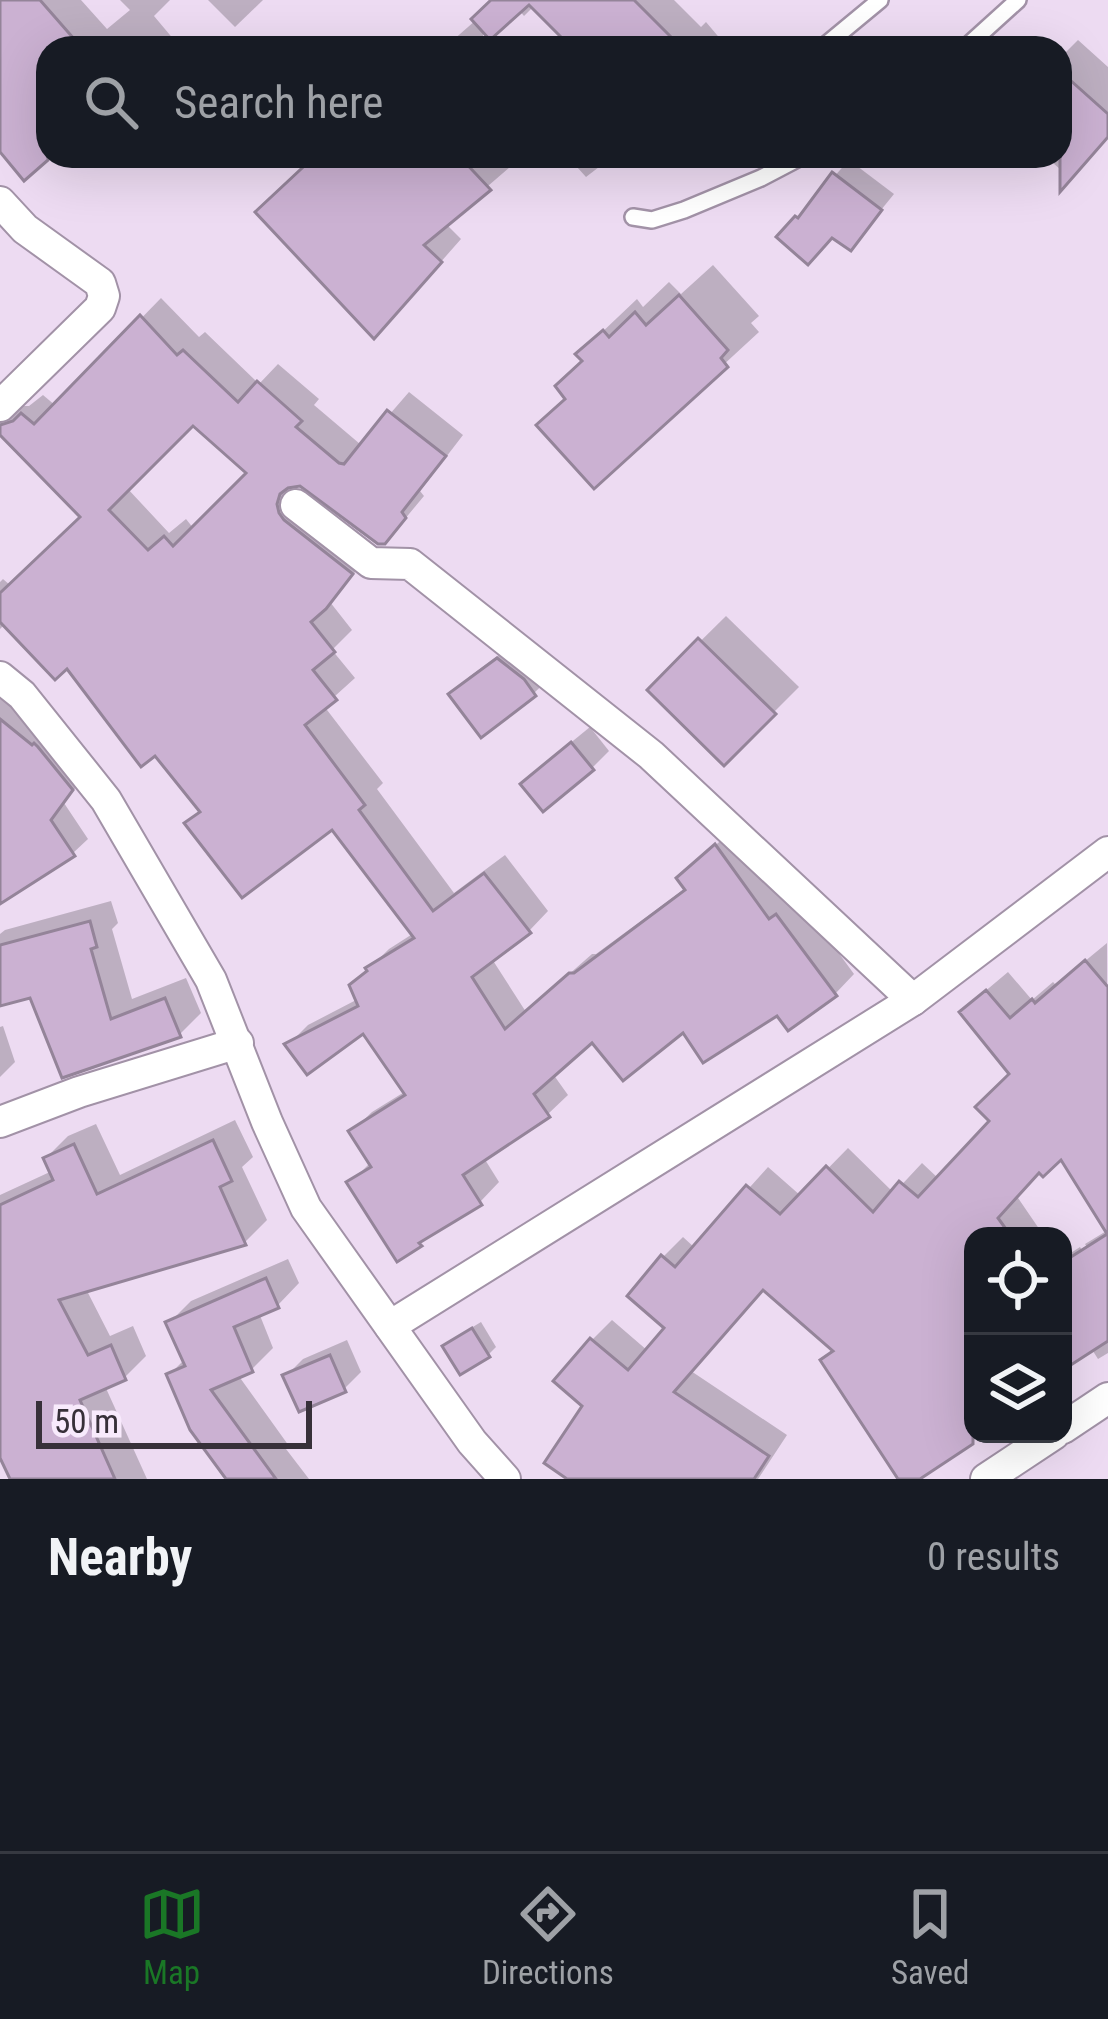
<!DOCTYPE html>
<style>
:root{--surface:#171b24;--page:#242831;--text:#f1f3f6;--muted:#9ea1a6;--line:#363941;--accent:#1a7726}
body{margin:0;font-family:"Roboto Condensed",sans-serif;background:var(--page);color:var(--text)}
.controls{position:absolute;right:36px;bottom:36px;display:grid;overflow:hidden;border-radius:24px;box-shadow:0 12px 48px #0002}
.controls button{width:108px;height:108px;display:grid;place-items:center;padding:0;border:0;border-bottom:3px solid var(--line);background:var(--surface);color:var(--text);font:60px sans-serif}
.scale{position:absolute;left:36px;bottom:30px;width:276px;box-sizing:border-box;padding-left:12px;border:6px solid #373039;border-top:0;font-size:33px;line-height:42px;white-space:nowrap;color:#373039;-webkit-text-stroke:9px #f8eafc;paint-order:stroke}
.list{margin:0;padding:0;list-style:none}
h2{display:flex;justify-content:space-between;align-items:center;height:156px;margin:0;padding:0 48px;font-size:51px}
h2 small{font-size:39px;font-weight:400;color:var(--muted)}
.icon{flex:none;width:66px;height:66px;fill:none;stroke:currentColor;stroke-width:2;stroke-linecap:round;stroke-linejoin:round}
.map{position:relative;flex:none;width:1108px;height:1479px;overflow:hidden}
.search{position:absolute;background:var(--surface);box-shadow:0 12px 48px #0002;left:36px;right:36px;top:36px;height:132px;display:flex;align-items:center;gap:30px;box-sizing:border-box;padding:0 42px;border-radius:36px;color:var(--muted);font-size:45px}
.sheet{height:372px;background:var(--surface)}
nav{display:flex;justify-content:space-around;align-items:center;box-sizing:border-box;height:168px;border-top:3px solid var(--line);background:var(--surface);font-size:33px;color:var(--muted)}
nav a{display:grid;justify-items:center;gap:6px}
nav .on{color:var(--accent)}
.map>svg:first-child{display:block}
.shadow{fill:#0003;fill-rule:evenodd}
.building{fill:#cbb1d2;stroke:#948499;stroke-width:3;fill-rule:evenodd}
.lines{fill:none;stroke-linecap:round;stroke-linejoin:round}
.service-casing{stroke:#a292a7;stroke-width:20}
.minor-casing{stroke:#a292a7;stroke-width:34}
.service{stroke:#fff;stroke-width:15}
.minor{stroke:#fff;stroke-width:30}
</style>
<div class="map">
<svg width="1108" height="1479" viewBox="0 0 1108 1479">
<rect width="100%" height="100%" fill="#eddbf2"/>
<g class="shadow">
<polygon points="0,0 81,0 107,29 130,10 120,0 170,0 154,16 175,41 168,48 48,48 48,155 0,148"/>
<polygon points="208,0 263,0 235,27"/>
<polygon points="494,0 674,0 701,27 706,22 728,48 577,48 534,6 524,16 519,10 483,27 483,48 444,48 476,20"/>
<polygon points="1078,40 1108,67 1108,136 1069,177 1045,156 1060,156 1060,58"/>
<polygon points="318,156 500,156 510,167 445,223 461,239 395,314"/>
<polygon points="567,156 623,156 617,162 612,157 586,177"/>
<polygon points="849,160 894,194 851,247 797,218"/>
<polygon points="713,265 759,316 751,323 759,332 594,484 568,397 585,360 579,354 637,299 643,307 669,282 681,294"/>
<path d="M161 298 199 337 205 332 259 384 278 364 319 399 314 405 360 444 363 445 409 392 463 435 420 491 424 496 404 520 301 483 296 484 297 493 371 553 330 602 352 630 332 650 355 678 324 706 383 783 377 789 454 893 505 855 548 911 529 931 492 959 526 1012 592 954H596L687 887 700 859 736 827 797 896 854 974 835 994 778 1012 684 1028 592 1039 553 1074 568 1095 548 1114 484 1158 499 1182 480 1202 433 1231 420 1244 398 1258 350 1183 371 1162 352 1131 372 1112 406 1091 363 1030 288 1045 308 1025 358 999 352 985 389 949 414 933 333 826 188 823 201 809 155 752 67 664 6 623 0 629V582L3 579 11 586 84 517 0 430V389L14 406H29L43 395 56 406ZM193 422 250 473 194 529 186 519 169 533 127 488Z"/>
<polygon points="726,616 799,687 724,762 651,690"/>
<polygon points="515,643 551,677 534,693 482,733 452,694 469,677"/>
<polygon points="0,693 86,774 64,803 88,839 73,853 0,901"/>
<polygon points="590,727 609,751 592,768 541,767"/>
<polygon points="111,901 118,923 112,929 132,999 186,978 201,1013 179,1035 64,1074 32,994 0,1003 0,934 5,930"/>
<polygon points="1107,943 1108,1279 1085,1244 1108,1230 1061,1155 1040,1170 1016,1195 1044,1236 973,1236 974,1434 955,1452 915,1479 902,1479 824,1360 835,1349 764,1287 691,1371 787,1435 758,1479 573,1479 586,1406 592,1340 612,1320 648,1351 669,1327 663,1257 683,1237 695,1248 768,1167 801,1196 848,1148 894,1193 922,1163 939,1179 993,1121 1013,1074 983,993 1008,972 1032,1000 1053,982 1056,985"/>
<polygon points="3,1026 15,1062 0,1077 0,1027"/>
<polygon points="235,1120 253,1157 242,1167 267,1220 245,1242 86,1289 110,1336 133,1326 146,1356 124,1378 105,1386 147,1479 13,1479 0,1451 0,1195 52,1171 46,1158 68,1136 96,1124 120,1175"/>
<polygon points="1080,1247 1108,1290 1108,1353 1098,1359 1091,1348 1063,1366 1063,1258"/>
<polygon points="288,1259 299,1283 278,1305 259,1313 273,1348 251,1370 238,1375 289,1446 286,1449 309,1479 229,1479 170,1374 185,1359 169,1323 191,1301"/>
<polygon points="481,1322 496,1347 488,1355 453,1339"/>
<polygon points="347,1340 361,1372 344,1389 286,1376 303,1359"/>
</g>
<g class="building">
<polygon points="0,0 40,0 82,48 48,48 48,160 24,181 0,152"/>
<polygon points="491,0 634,0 682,48 572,48 529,5 490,40 471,19"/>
<polygon points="1060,71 1108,114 1108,137 1060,192"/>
<polygon points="315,156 459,156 491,190 424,245 442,262 374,339 255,212"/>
<polygon points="832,172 882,210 851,251 832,238 808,265 776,237 795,216 798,218"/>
<polygon points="679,295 728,350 721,358 728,367 594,489 536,425 565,399 555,386 582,361 575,354 603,330 609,337 635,312 646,325"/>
<path d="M140 315 177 355 183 350 238 402 257 381 302 421 296 427 339 463 344 464 387 410 446 456 402 512 406 518 385 544H378L300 486 288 488 280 494 277 504 279 513 284 520 353 574 326 609 311 622 335 652 313 670 337 700 305 725 365 805 359 810 433 911 484 873 531 933 472 977 505 1029 569 973H574L685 890 676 878 715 844 769 919 776 914 837 996 788 1031 777 1016 703 1063 683 1033 623 1081 592 1043 534 1094 550 1117 463 1175 482 1205 419 1243 422 1246 397 1262 346 1182 371 1167 348 1131 405 1095 363 1034 307 1075 284 1044 358 1006 349 985 367 971 365 968 414 938 332 830 242 898 184 823 200 812 155 756 141 767 67 669 55 680 0 622V593L80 517 0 435V425L13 421 21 413 34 424ZM193 426 246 473 173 546 164 536 148 550 109 510Z"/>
<polygon points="698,638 776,714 724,766 647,690"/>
<polygon points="497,658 524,679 536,696 481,738 448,694"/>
<polygon points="0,719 32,745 34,743 38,747 73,790 51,820 75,856 0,904"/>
<polygon points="571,742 594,770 543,812 520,784"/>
<polygon points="90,921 97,947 91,949 111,1019 165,998 181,1037 62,1078 30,998 0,1006 0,945"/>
<polygon points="1085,960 1108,987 1108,1341 1063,1370 1063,1262 1107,1234 1061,1160 1043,1177 1039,1173 998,1218 1011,1236 973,1236 973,1444 920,1479 898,1479 820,1360 833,1351 763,1290 674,1392 769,1456 754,1479 567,1479 544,1463 582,1406 553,1381 590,1338 628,1370 664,1328 627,1296 661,1255 675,1267 746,1185 780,1214 826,1166 873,1212 899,1181 918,1197 989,1121 975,1107 1009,1074 959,1012 986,990 1010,1018 1032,999 1035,1003"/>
<polygon points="213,1140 232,1181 220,1187 246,1245 59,1300 88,1355 111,1345 126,1380 80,1400 115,1479 10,1479 0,1458 0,1205 53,1180 43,1158 74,1144 97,1194"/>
<polygon points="266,1278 279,1308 234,1327 253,1372 211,1390 276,1479 226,1479 190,1430 166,1374 185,1366 165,1322"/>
<polygon points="472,1328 490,1357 460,1375 442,1346"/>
<polygon points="330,1355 346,1392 299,1412 282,1375"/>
</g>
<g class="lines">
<g class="service-casing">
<g id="service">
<polyline points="822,48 880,0"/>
<polyline points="965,48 1018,0"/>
<polyline points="633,217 652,220 684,210 761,178 803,156"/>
</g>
</g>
<g class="minor-casing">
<g id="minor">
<polyline points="0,202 25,229 100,283 104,296 100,308 0,406"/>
<polyline points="296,505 371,563 410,564 651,755 913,1000"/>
<polyline points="0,677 22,695 106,800 211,980 267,1122 306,1208 472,1442 505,1479"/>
<polyline points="0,1122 79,1092 238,1043"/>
<polyline points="390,1326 913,1000 1108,852"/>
<polyline points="1063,1428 1108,1398"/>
<polyline points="986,1479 1054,1434"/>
</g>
</g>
<use href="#service" class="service"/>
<use href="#minor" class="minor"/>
</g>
</svg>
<div class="controls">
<button><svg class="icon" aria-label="locate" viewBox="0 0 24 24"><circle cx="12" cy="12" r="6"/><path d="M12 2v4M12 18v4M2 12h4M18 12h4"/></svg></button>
<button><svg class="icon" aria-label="layers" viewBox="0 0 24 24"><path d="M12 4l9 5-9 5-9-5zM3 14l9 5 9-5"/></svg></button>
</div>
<div class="scale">50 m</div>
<div class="search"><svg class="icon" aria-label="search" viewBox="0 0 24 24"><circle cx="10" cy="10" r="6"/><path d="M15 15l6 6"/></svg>Search here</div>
</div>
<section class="sheet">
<h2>Nearby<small>0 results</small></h2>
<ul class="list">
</ul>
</section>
<nav>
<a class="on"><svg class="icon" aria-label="map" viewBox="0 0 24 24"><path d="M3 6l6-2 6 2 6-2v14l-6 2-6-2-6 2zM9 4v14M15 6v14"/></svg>Map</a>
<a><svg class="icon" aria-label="directions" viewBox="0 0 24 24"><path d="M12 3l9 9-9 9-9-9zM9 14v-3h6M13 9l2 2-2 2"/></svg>Directions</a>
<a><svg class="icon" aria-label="saved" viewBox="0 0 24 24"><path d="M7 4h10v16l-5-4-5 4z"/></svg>Saved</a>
</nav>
